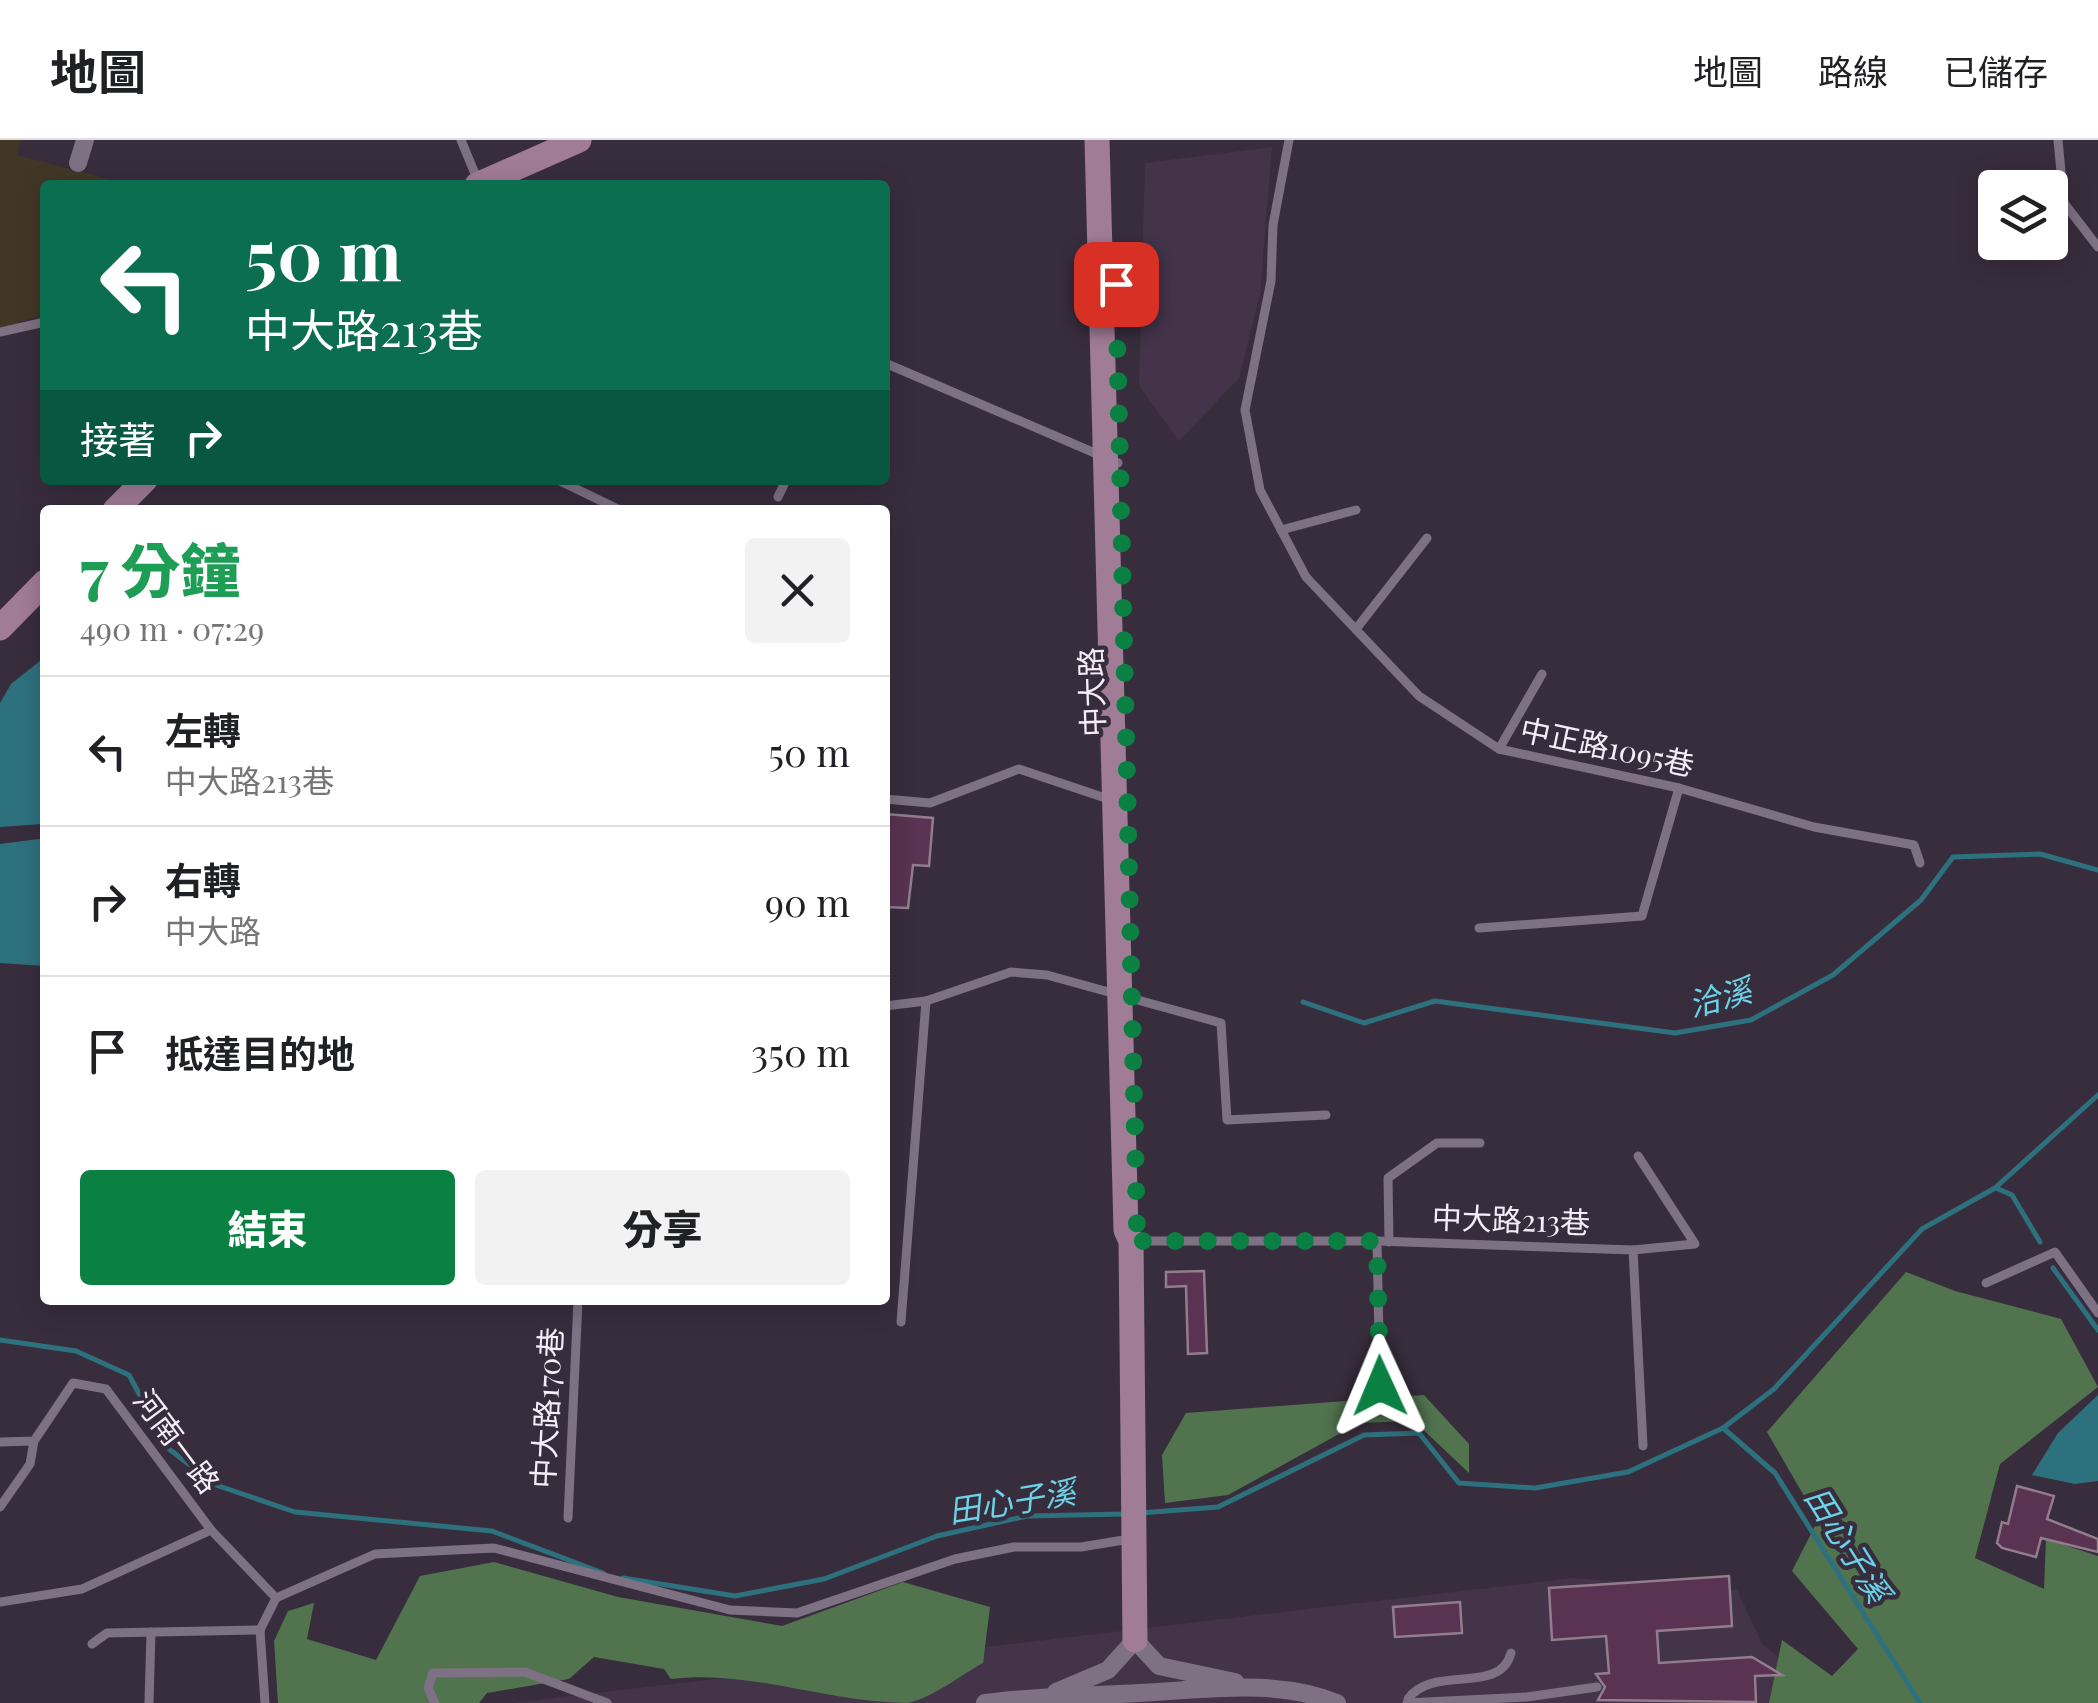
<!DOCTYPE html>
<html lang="zh-TW">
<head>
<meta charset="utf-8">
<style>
	body { margin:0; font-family:"Playfair Display","Noto Sans TC",serif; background:#f2f2f2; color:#202124; height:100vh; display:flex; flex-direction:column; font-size:38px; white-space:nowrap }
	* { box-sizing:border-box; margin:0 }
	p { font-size:32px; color:#757577 }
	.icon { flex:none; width:55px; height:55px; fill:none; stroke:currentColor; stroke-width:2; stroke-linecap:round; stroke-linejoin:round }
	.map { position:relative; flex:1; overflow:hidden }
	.sheet { position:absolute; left:40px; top:365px; width:850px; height:800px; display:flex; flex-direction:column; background:#fff; border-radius:10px; box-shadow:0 5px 25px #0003 }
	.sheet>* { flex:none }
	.guide { position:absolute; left:40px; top:40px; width:850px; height:305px; border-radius:10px; box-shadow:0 5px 25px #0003; background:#0b6e4f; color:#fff; overflow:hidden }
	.tools { position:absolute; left:1978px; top:30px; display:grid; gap:20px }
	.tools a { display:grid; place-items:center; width:90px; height:90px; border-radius:10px; background:#fff; box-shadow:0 5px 25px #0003; font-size:50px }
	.pin { position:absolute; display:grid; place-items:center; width:85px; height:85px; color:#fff; margin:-42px; border-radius:20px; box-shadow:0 5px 15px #0006 }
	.me { position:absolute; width:110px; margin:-55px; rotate:359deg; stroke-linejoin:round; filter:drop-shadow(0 0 8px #0008) }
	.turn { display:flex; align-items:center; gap:35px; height:210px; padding:0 40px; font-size:45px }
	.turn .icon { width:130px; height:130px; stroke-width:2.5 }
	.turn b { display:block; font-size:70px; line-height:85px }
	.then { display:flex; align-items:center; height:95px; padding:0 40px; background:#0003; gap:20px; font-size:38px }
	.round { display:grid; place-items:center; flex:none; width:105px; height:105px; border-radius:10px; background:#f2f2f2 }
	.summary { display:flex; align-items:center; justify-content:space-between; height:170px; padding:0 40px }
	h1 { font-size:60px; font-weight:800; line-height:75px; color:#1e9e55 }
	.primary-button { display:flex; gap:20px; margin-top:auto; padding:20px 40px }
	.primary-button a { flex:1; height:115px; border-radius:10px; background:#0b8043; color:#fff; font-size:40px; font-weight:800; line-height:115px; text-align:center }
	.primary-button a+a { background:#f2f2f2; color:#202124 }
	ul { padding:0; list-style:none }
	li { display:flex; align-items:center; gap:30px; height:150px; padding:0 40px; border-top:2px solid #e0e0e0 }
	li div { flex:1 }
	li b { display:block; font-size:38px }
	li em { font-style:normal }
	header { display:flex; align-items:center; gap:60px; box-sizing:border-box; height:140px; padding:0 50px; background:#fff; border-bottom:2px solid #e0e0e0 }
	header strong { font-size:48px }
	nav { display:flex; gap:55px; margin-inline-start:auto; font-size:35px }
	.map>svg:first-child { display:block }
	.industrial { fill:#423727 }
	.built { fill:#43344a }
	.forest { fill:#51744f }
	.water { fill:#2e717e }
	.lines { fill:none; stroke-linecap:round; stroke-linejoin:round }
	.stream { stroke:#2e717e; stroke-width:5 }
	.building { fill:#593351; stroke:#917d8c; stroke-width:2.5 }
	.lane { stroke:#7d7183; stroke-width:9 }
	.street { stroke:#7d7183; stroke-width:18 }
	.secondary { stroke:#a17c96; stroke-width:25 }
	.route { stroke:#0b8043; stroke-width:18; stroke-dasharray:0 32.4 }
	.labels { text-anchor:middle; stroke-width:9; stroke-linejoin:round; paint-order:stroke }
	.street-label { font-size:30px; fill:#f5eef8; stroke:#382d3d }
	.water-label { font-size:32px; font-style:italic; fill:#6bd2e7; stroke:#382d3d }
</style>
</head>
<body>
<header>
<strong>地圖</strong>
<nav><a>地圖</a><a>路線</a><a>已儲存</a></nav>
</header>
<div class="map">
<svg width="2098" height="1563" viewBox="0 0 2098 1563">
	<rect width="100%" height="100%" fill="#382d3d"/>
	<!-- industrial -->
	<polygon class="industrial" points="0,0 21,0 17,15 108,39 110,45 45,45 45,174 0,189"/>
	<!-- built -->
	<g class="built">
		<polygon points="1272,7 1260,154 1239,238 1179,301 1139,246 1145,23"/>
		<polygon points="1572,1438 1737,1450 1762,1504 1834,1563 511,1563"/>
	</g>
	<!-- forest -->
	<g class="forest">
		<polygon points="1906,1132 1955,1151 2061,1179 2098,1247 2000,1324 1975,1418 2044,1449 2046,1399 2098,1416 2098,1563 1769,1563 1782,1500 1832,1536 1858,1509 1792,1431 1818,1380 1767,1292"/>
		<polygon points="1424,1255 1469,1304 1469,1333 1414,1281 1359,1283 1228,1355 1165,1363 1162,1315 1186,1273"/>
		<path d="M494,1422L618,1457L782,1486L903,1442L990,1467L983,1523C961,1535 932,1558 908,1563C827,1563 750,1529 671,1539L664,1529L594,1517L569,1539L487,1553L479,1563H278L274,1501L288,1471L314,1463L307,1499L376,1520L420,1436Z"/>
	</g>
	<!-- water -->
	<g class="water">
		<polygon points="45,517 45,643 40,649 45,661 43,684 0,687 0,563 11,544"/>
		<polygon points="39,699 45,701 45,826 0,823 0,704"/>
		<polygon points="2098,1255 2098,1341 2075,1344 2032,1335 2058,1293"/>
	</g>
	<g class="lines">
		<!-- stream -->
		<g class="stream">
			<polyline points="1303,862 1364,883 1435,861 1675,893 1751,880 1833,835 1921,760 1953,717 2040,714 2098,730"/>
			<polyline points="1996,1048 2012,1055 2040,1102"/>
			<polyline points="2053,1128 2098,1190"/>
			<polyline points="0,1200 76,1211 129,1235 169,1309 216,1345 295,1372 492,1391 603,1433"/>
			<polyline points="1723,1288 1774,1249 1922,1089 1995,1048 2098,955"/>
			<polyline points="1140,1373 1218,1367 1364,1295 1419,1293 1459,1343 1535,1348 1628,1332 1723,1288 1775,1333 1920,1563"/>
			<polyline points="623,1438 735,1456 824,1439 937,1396 1027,1376 1124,1374"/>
		</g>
	</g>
	<!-- building -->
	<g class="building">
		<polygon points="885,674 933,678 929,726 913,725 908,768 885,767"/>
		<polygon points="1204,1131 1207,1213 1188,1214 1186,1146 1166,1147 1166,1132"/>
		<polygon points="2017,1346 2054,1356 2047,1379 2098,1399 2098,1412 2041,1398 2036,1417 2002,1408 1997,1403 2002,1382 2008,1384"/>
		<polygon points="1729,1436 1732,1486 1657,1491 1659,1523 1752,1517 1782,1535 1755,1536 1756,1562 1598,1560 1605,1547 1596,1534 1609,1533 1606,1496 1552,1500 1549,1448"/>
		<polygon points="1460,1462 1462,1493 1395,1497 1393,1467"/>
	</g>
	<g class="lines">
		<!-- lane -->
		<g class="lane">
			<polyline points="461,0 478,41"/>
			<polyline points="1289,0 1273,85 1271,141 1245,270 1260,350 1306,437 1419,556 1499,609 1679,648 1814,687 1914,705 1920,723"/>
			<polyline points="2058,0 2064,63 2098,107"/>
			<polyline points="0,192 45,182"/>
			<polyline points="885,223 1118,323"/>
			<polyline points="558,340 620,370"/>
			<polyline points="778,357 786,340"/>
			<polyline points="1281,390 1356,370"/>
			<polyline points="1356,489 1427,398"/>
			<polyline points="1499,609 1542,534"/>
			<polyline points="885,659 930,663 1019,629 1129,666"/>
			<polyline points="1479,788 1642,776 1679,648"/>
			<polyline points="885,866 926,861 1011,832 1047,835 1221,883 1227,980 1326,975"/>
			<polyline points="1133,1101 1377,1101 1633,1110 1643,1306"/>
			<polyline points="1377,1101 1380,1246"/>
			<polyline points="1389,1102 1388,1038 1437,1003 1480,1003"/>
			<polyline points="1633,1110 1695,1104 1638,1016"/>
			<polyline points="1986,1143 2055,1112 2098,1173"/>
			<polyline points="901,1182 926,861"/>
			<polyline points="0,1302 34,1301 73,1243 106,1249 211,1390 276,1458 260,1490"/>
			<polyline points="0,1367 30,1324 34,1301"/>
			<polyline points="568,1378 578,1160"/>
			<polyline points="276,1458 375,1414 494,1408 730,1470 797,1473 955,1419 1014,1407 1081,1407 1130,1399"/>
			<polyline points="0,1462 82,1449 211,1390"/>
			<polyline points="260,1490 265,1563"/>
			<polyline points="92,1504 107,1493 260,1490"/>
			<path d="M1408,1559C1432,1524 1500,1556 1511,1513"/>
			<polyline points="149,1563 151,1492"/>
			<polyline points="435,1563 428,1548 433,1533 525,1532 607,1563"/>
			<polyline points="1407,1563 1527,1557 1597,1547"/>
		</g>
		<!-- street -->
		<g class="street">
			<polyline points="78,23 85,0"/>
			<polyline points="1056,1552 1108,1530 1135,1500 1159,1526 1235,1542"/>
			<path d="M985,1563C1037,1556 1087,1556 1139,1553C1204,1550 1276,1538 1337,1563"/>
		</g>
		<!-- secondary -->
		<g class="secondary">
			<polyline points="1097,0 1126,1090 1131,1101 1135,1500"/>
			<polyline points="477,45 579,0"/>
			<polyline points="115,370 145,340"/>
			<polyline points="0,488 45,442"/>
		</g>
	</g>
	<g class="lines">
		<!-- route -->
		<polyline class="route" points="1116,144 1137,1089 1130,1101 1377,1101 1380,1246"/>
	</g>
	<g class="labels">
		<!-- street labels -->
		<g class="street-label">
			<text transform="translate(1093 552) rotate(-92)" y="10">中大路</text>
			<text transform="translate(1607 608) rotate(12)" y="10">中正路1095巷</text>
			<text transform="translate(1511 1081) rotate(2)" y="10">中大路213巷</text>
			<text transform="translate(548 1268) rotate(-87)" y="10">中大路170巷</text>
			<text transform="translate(176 1302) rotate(53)" y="10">河南一路</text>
		</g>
		<!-- water labels -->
		<g class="water-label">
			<text transform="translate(1720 858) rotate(-15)" y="11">洽溪</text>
			<text transform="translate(1012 1362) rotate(-9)" y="11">田心子溪</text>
			<text transform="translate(1847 1405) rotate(58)" y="11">田心子溪</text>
		</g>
	</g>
</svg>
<div class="tools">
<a><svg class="icon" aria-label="layers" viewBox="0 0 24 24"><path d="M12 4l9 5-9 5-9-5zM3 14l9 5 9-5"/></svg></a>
</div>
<div class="pin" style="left:1116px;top:144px;background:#d93025"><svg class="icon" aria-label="arrive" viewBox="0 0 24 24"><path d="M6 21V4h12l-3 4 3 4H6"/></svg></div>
<svg class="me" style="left:1380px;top:1246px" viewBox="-20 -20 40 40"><path d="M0-17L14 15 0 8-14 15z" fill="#0b8043" stroke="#fff" stroke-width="4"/></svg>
<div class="guide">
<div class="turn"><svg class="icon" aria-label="left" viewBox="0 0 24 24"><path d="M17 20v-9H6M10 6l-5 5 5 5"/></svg><div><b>50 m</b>中大路213巷</div></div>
<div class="then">接著<svg class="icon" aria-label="right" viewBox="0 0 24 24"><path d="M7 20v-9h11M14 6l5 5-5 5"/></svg></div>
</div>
<section class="sheet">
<div class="summary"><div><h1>7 分鐘</h1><p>490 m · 07:29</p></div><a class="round"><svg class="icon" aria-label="close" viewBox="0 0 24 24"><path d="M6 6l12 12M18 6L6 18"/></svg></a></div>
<ul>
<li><svg class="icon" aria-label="left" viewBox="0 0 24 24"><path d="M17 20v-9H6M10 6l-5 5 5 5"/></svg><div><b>左轉</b><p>中大路213巷</p></div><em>50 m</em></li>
<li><svg class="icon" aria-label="right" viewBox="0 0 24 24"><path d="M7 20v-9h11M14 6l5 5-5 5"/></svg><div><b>右轉</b><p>中大路</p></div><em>90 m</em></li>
<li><svg class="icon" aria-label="arrive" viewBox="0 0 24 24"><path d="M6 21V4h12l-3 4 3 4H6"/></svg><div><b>抵達目的地</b></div><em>350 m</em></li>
</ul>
<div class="primary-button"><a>結束</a><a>分享</a></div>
</section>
</div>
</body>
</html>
